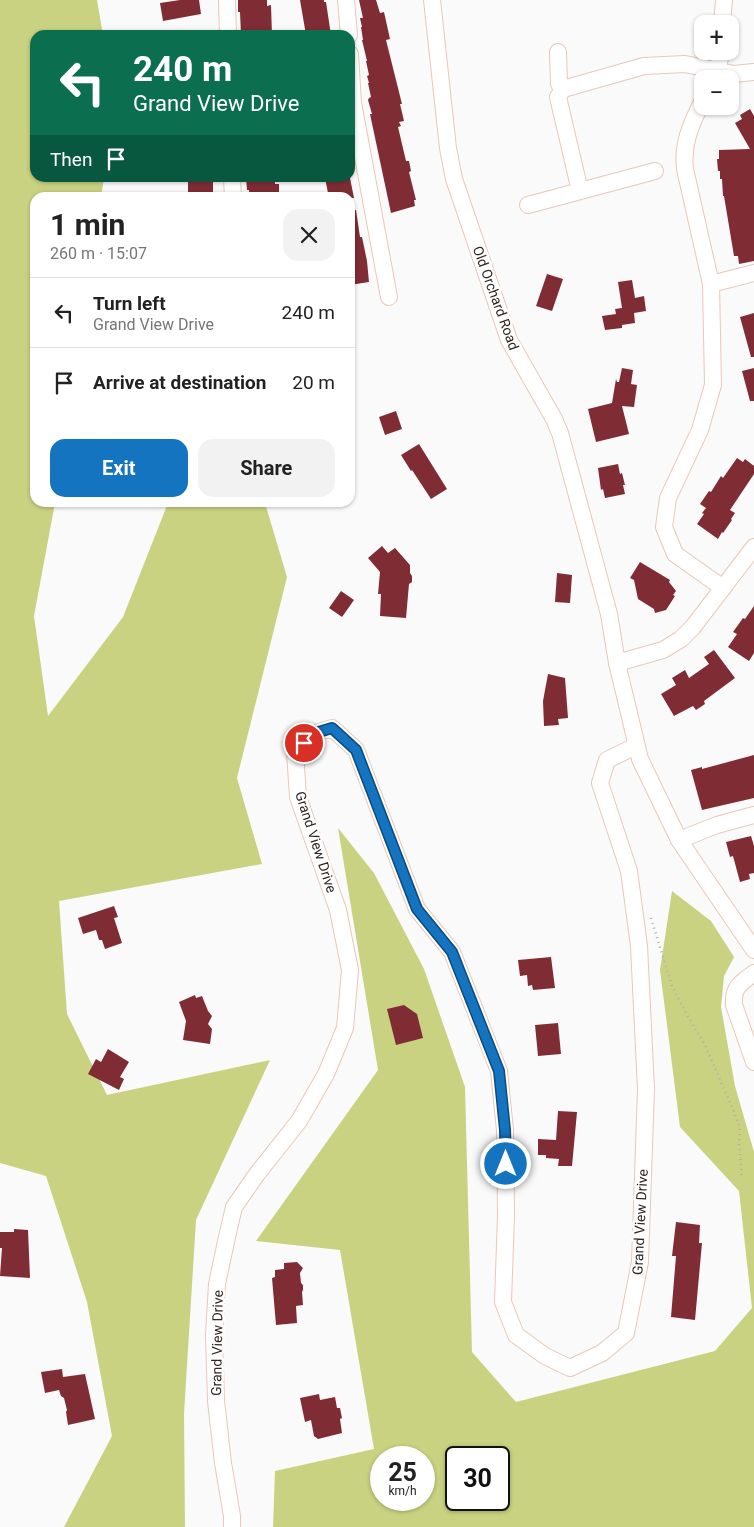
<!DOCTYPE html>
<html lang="en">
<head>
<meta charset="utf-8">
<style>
	body { margin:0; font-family:Roboto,sans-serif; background:#f2f2f2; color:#222; height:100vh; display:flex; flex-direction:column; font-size:19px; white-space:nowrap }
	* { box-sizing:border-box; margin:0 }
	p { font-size:16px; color:#767676 }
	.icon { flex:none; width:28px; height:28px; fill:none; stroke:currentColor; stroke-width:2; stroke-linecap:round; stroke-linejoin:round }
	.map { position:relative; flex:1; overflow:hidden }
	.drawer { position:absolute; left:30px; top:192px; width:325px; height:315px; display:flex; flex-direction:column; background:#fff; border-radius:15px; box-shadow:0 1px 4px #0004 }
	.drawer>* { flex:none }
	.guide { position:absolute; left:30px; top:30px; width:325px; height:152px; border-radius:15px; box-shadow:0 1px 4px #0004; background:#0b6e4f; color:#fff; overflow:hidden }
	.controls { position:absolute; left:694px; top:15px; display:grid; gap:10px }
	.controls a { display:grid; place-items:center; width:45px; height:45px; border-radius:10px; background:#fff; box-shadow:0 1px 4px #0004; font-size:25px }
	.speed { position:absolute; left:370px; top:1446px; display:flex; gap:10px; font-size:25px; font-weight:700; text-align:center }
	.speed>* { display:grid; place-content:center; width:65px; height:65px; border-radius:50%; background:#fff; box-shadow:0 1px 4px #0004; line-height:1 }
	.speed small { font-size:12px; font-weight:400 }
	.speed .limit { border:2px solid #111; border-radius:8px; background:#fff; color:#111 }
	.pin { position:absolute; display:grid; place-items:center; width:42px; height:42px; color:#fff; margin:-21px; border:2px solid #fff; border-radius:50%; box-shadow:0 1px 5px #0007 }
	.me { position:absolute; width:55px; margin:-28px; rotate:0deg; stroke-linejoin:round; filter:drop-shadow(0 0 4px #0008) }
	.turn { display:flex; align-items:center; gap:18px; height:105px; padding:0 20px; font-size:22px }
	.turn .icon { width:65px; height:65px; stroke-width:2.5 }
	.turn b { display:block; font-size:35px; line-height:42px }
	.then { display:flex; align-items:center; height:48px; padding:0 20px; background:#0003; gap:10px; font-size:19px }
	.round { display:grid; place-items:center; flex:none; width:52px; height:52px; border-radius:15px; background:#f2f2f2 }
	.overview { display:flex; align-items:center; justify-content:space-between; height:85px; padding:0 20px }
	h1 { font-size:30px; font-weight:700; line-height:38px }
	.action { display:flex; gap:10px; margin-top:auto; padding:10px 20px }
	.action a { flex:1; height:58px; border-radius:15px; background:#1474c0; color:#fff; font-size:20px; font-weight:700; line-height:58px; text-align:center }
	.action a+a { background:#f2f2f2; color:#222 }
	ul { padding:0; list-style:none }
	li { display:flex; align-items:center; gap:15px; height:70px; padding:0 20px; border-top:1px solid #e0e0e0 }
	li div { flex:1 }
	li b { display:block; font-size:19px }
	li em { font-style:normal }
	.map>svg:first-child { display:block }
	.green { fill:#c9d281; fill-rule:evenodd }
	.building { fill:#7f2c34 }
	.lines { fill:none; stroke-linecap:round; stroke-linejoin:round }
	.minor-casing { stroke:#e6c8b9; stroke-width:18 }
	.path { stroke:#b1adab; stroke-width:2.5; stroke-dasharray:1 4; stroke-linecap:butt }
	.minor { stroke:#fff; stroke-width:16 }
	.route-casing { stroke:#0d4b7d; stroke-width:12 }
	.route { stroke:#1474c0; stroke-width:9 }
	.labels { text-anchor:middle; stroke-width:5; stroke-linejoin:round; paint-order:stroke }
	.street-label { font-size:14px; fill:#312621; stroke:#fff }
</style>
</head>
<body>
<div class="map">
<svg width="754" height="1527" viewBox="0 0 754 1527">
	<rect width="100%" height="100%" fill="#fafafa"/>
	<!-- green -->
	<g class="green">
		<polygon points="0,0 97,0 103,35 35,35 35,178 104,178 101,197 35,198 35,502 55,503 34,616 48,716 123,617 168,503 265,503 287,577 237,778 262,864 59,901 67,1014 107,1095 270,1060 196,1220 184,1414 185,1527 64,1527 112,1436 87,1302 46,1176 0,1163"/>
		<path d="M338,828L374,873L424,969L465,1087L472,1352L516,1402L715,1351L752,1308L739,1191L680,1127L660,970L672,891L711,921L734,957L724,976L721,1007L735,1086L754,1152V1527H273L275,1471L374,1449L340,1250L256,1241L378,1070ZM381,1458H424V1500H381ZM456,1458H499V1500H456Z"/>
	</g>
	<!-- building -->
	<g class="building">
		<polygon points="180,0 199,0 201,14 163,21 160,3"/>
		<polygon points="238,0 267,0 267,6 271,5 272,35 241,35 240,12 238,12"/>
		<polygon points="300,0 324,0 324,2 326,2 331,35 306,35"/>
		<polygon points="359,0 376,0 380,13 384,12 390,39 386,40 402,104 400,104 404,121 399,122 401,126 398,127 406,161 409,161 411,171 409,172 416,200 414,200 415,206 391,213 370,114 372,114 368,100 369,98 371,97 368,83 369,83 367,76 369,75 366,61 367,61 362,40 363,40 361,27 362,27 360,18 363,18"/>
		<polygon points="750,109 754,116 754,261 739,264 738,256 734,256 724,196 723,196 722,179 720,179 720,171 718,171 717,159 719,159 719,150 750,149 735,123 742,119 740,115"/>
		<polygon points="188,178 211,178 211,180 213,180 213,192 211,192 211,198 188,198"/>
		<polygon points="246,178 275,178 275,184 279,184 279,195 277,195 277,198 249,198 249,190 247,190"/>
		<polygon points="325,178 350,178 354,198 329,198"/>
		<polygon points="356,210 360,237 362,237 367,261 369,282 350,285 350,211"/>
		<polygon points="547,274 563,279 552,311 536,306"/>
		<polygon points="632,280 635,298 644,296 646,311 634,313 635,323 622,325 622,328 605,330 602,316 616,314 615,309 622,308 618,282"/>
		<polygon points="754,313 754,357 751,357 740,317"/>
		<polygon points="622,368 633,370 631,384 637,385 634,407 622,406 629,434 596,442 588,409 612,403 616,379 617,382 619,382"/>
		<polygon points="754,368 754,401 750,401 742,371"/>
		<polygon points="396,411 402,429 385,435 379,417"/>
		<polygon points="419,444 447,489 431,499 412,470 411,471 401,455"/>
		<polygon points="737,458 743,462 745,459 754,466 754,474 730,510 735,513 731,519 732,520 723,533 722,532 718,539 697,524 704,514 702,513 706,508 700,504 709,491 711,492 721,476 723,478"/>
		<polygon points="618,464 620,474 622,473 625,485 623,485 625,494 605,498 603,489 601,490 598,468"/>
		<polygon points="382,546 388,553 395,548 410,565 410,573 412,576 412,582 409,584 406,618 380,616 381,594 378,594 380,572 368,558"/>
		<polygon points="640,562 670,580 669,582 676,591 673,595 675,596 666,610 655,613 654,609 638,599 634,580 630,578"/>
		<polygon points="557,573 572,575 570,603 555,602"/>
		<polygon points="341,591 354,600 342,617 329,608"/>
		<polygon points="754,606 754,653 749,661 728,647 737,634 733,632 743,618 745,619"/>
		<polygon points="714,650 735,678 704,701 705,704 696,710 693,706 674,716 661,694 676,685 672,678 685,670 689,678 709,664 704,657"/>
		<polygon points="548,674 565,678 568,718 558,719 559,725 544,726 543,701"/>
		<polygon points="754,755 754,798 702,810 691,770 702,767 702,769"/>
		<polygon points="751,836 754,846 754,873 749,874 750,879 740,882 733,856 730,857 726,842"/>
		<polygon points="114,906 118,917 114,918 122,943 105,949 102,940 99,940 96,930 83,934 78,918"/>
		<polygon points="551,957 555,988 533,990 532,985 528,986 527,975 520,976 518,960"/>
		<polygon points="195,995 196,998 202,996 208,1011 212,1016 208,1024 212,1029 210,1044 183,1040 186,1021 179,1002"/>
		<polygon points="404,1005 417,1014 423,1038 396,1045 387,1009"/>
		<polygon points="558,1023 561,1054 538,1056 535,1025"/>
		<polygon points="108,1049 129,1062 120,1077 124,1079 119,1090 88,1074 96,1059 101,1062"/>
		<polygon points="558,1111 577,1112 572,1166 558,1166 559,1159 546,1158 546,1155 538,1155 538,1139 556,1140"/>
		<polygon points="676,1222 700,1225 699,1243 702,1243 695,1320 671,1317 676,1256 672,1256"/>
		<polygon points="14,1229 28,1230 30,1278 0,1276 2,1248 0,1248 0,1232 14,1232"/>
		<polygon points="297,1262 303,1268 300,1273 301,1283 303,1285 303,1290 302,1292 303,1305 296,1306 297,1323 276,1325 272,1278 275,1277 275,1270 284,1269 284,1263"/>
		<polygon points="62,1369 63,1377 85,1374 95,1419 68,1425 66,1412 67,1410 64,1398 61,1396 59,1390 45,1393 41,1372"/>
		<polygon points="319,1394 320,1400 335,1397 337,1408 340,1408 342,1418 340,1419 342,1433 318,1439 314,1436 311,1420 305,1422 300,1398"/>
	</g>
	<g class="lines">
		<!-- minor casing -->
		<g class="minor-casing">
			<g id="minor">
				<polyline points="227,0 228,35"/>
				<polyline points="346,0 349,35"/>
				<polyline points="432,0 448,148 454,179 509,340 554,419 560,433 609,614 617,663 640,759 679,840 754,950"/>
				<polyline points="722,24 724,0"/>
				<polyline points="558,52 559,84 563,89"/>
				<polyline points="350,54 353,103 389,297"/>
				<polyline points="714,79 718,70 721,51"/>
				<path d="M702,102C691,124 682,144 685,169L711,284L713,385L700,430L668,498L664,527L675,554L723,588"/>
				<polyline points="232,178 233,198"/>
				<polyline points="580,191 558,97 563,89 644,66 685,64 734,74 754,72"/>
				<polyline points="528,205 655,171"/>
				<polyline points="711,284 754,273"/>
				<polyline points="617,663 663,650 681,639 693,627 754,547"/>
				<polyline points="679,840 717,825 754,815"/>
				<path d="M754,973C740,984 733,986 734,1005L754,1062"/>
				<polyline points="232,1527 232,1516 223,1463 216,1401 214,1335 217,1284 227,1237 234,1207 257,1174 299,1121 326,1074 345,1028 350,970 338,910 298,797 295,752 312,734 332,728 356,750 417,909 452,952 499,1071 505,1130 506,1215 503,1302 516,1335 545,1356 570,1368 602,1353 626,1333 640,1262 646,1089 639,946 629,871 600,783 607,760 636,746"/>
			</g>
		</g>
		<!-- path -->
		<polyline class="path" points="651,918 672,986 692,1024 705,1045 734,1112 740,1128 739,1142 742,1177"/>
		<!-- minor -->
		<use href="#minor" class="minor"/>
	</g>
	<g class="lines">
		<!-- route casing -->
		<g class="route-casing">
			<polyline id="route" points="304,743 312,734 332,728 356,750 417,909 452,952 499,1071 505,1130 506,1164"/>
		</g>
		<!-- route -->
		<use href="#route" class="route"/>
	</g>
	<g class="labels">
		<!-- street labels -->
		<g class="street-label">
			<text transform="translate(496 298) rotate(70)" y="5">Old Orchard Road</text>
			<text transform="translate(316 842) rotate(72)" y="5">Grand View Drive</text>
			<text transform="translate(640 1222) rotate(-87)" y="5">Grand View Drive</text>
			<text transform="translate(217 1343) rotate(-89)" y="5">Grand View Drive</text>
		</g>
	</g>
</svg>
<div class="controls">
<a>+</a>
<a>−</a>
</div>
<div class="speed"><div>25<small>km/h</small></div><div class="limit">30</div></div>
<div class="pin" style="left:304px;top:743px;background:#d93025"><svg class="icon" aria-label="arrive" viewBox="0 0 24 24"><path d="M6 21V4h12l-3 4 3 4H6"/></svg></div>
<svg class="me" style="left:506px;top:1164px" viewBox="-20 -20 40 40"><circle r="17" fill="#1474c0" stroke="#fff" stroke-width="3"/><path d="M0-11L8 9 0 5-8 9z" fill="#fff"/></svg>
<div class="guide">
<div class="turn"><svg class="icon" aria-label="left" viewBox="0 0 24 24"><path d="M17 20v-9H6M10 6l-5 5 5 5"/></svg><div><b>240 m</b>Grand View Drive</div></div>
<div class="then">Then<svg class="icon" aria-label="arrive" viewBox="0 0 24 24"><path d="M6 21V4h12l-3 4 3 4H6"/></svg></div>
</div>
<section class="drawer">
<div class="overview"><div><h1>1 min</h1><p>260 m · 15:07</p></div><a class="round"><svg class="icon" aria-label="close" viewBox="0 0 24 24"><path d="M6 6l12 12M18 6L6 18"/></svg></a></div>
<ul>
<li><svg class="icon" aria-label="left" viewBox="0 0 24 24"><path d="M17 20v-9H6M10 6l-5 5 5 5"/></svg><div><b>Turn left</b><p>Grand View Drive</p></div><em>240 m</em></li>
<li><svg class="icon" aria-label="arrive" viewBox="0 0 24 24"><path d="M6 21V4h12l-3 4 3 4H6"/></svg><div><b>Arrive at destination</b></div><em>20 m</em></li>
</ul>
<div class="action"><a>Exit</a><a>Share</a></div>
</section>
</div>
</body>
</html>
